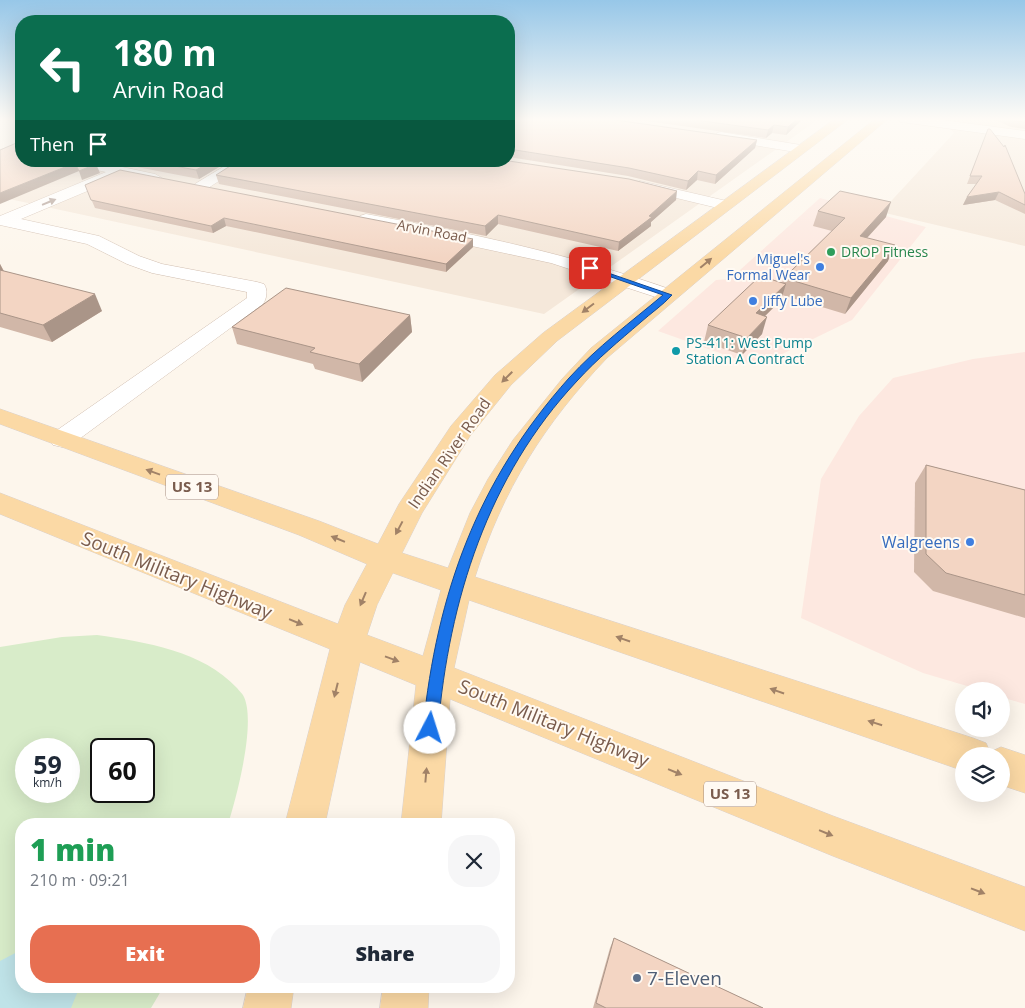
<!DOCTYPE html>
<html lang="en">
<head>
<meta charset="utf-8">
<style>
	body { margin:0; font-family:"Open Sans",sans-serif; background:#f6f6f7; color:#1f2937; height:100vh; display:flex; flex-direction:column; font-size:19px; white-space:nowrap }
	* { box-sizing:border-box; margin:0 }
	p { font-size:16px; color:#747a83 }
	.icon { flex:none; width:28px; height:28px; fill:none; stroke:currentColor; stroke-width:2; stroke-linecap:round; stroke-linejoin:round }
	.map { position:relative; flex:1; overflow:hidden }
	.sheet { position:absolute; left:15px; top:818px; width:500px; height:175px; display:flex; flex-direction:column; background:#fff; border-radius:20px; box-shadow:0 5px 20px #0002 }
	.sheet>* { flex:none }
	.guide { position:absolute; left:15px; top:15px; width:500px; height:152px; border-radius:20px; box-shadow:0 5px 20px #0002; background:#0b6e4f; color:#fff; overflow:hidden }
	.buttons { position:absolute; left:955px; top:682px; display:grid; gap:10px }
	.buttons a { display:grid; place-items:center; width:55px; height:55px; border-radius:50%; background:#fff; box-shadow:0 5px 20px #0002; font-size:25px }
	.speed { position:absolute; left:15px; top:738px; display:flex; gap:10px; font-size:25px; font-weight:700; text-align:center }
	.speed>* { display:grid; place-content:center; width:65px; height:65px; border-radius:50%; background:#fff; box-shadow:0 5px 20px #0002; line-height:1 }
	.speed small { font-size:12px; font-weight:400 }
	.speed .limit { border:2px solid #111; border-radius:8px; background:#fff; color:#111 }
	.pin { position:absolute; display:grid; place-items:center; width:42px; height:42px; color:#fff; margin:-21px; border-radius:10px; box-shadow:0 2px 8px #0006 }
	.me { position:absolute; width:55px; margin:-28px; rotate:5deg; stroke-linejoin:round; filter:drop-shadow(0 0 4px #0008) }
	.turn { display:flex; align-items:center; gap:18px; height:105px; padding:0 15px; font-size:22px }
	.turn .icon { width:65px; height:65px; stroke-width:2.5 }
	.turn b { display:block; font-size:35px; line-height:42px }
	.then { display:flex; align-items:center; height:48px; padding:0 15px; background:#0003; gap:10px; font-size:19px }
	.round { display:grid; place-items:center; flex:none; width:52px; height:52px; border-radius:20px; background:#f6f6f7 }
	.summary { display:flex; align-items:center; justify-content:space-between; height:85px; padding:0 15px }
	h1 { font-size:30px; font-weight:800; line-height:38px; color:#1e9e55 }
	.primary-button { display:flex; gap:10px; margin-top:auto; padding:10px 15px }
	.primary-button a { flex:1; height:58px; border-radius:20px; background:#e76f51; color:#fff; font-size:20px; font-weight:800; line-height:58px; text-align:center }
	.primary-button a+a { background:#f6f6f7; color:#1f2937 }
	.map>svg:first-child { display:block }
	.residential { fill:#f5e8da }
	.commercial { fill:#fde8e0 }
	.green { fill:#d8ecc9; fill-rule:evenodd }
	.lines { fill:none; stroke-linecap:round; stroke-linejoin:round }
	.river { fill:#bfe3e8; fill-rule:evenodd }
	.minor-casing { stroke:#d1beb0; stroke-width:1 }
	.major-casing { stroke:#dad1cd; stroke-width:1 }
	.minor { fill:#fff; fill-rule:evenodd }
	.major { fill:#fbd9a5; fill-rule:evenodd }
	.wall { fill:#d1b7a8 }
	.shaded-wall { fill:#aa9588 }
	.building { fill:#f3d5c3; stroke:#aa9588 }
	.oneway { fill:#af9d94 }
	.oneway2 { fill:#a18267 }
	.route { fill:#1a73e8; stroke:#114b97 }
	.leisure-dot { fill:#2e9e5b; stroke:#fffaf3; stroke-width:2 }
	.shop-dot { fill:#3f7fe0; stroke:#fffaf3; stroke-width:2 }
	.culture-dot { fill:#0f9aa8; stroke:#fffaf3; stroke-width:2 }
	.service-dot { fill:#5c6f8a; stroke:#fffaf3; stroke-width:2 }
	.labels { text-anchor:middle; stroke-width:4; stroke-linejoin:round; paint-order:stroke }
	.far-street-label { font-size:14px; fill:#7a5c4d; stroke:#fffaf3 }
	.far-leisure-label { font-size:14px; fill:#27864d; stroke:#fffaf3; text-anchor:start }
	.far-shop-label { font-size:14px; fill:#366cbe; stroke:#fffaf3; text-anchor:end }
	.far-culture-label { font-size:14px; fill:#0d838f; stroke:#fffaf3; text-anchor:start }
	.shield { fill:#fffaf3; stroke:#a28b7f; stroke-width:1 }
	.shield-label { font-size:15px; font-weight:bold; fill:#7a5c4d }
	.street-label { font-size:16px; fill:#7a5c4d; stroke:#fffaf3 }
	.shop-label { font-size:16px; fill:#366cbe; stroke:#fffaf3; text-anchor:end }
	.near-street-label { font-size:19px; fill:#7a5c4d; stroke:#fffaf3 }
	.near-service-label { font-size:19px; fill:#4e5e75; stroke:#fffaf3; text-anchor:start }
</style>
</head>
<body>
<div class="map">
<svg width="1025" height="1008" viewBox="0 0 1025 1008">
	<rect width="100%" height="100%" fill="#fdf6ec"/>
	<!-- residential -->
	<g class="residential">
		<polygon points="509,118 820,118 544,314 0,197 21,161 509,161"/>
		<polygon points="950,118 1025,118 1025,246 881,212 954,133 945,123"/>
	</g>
	<!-- commercial -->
	<g class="commercial">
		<polygon points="820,198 926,227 852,320 774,358 748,363 658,331 716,280 730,279"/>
		<polygon points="1025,352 1025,704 1001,697 1001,691 984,691 923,673 801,618 821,479 859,416 893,378 973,359"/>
	</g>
	<!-- green -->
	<path class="green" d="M97,635C145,642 203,651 237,688C239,691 243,694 244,697C256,723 237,796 228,824H21V986H164L151,1008H0V647L62,637ZM26,749H69V791H26ZM101,749H144V791H101Z"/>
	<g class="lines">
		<!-- river -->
		<polygon class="river" points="21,950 21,986 80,986 71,1008 0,1008 0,961"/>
		<!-- minor casing -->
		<g class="minor-casing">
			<g id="minor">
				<polygon points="895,118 927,118 1025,131 1025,139 901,122"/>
				<polygon points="721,132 801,145 808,149 801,153 717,139 715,136 717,133"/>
				<path d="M66,161H94L155,174L162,178L155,182L123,176L21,219L99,236L139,256L162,264L257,282L264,284C268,290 267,298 263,304L71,445L62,447L53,445L50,439L53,433L247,298V292L152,273L127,264L87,244L0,225V216L106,172L68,164Z"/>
				<polygon points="233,161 250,161 205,190 195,190 193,187 195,184"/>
				<polygon points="640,181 731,202 734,205 726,210 635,188 633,185"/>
				<path d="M366,214C471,233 574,255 675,291L678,295L675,299L668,301L551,263L360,222L358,219L360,216Z"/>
			</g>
		</g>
		<!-- major casing -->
		<g class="major-casing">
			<g id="major">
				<path d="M836,118H850L557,341L511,385L470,436L422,513L402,553L448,568L470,513L488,479L513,440L562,379L591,348L876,118H889L607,358C544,424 503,489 475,577L973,738L986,743L990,752L1001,747L1025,755V793L1001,785V756H964V771L469,600L454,668L833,816L1025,887V931L833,856L450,699L441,824H401L416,685L360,662L325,824H285L330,649L0,514V493L338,624L345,605L367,564L299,535L0,424V409L319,521L378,544L399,504L451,426L495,375L543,333ZM393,573L441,590L423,656L367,635L377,605Z"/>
				<polygon points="248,986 294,986 291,1008 243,1008"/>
				<polygon points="383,986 429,986 428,1008 380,1008"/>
			</g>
		</g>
		<!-- minor -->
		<use href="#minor" class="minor"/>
		<!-- major -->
		<use href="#major" class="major"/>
	</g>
	<!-- wall -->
	<g class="wall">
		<polygon points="509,118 757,140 755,148 715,184 697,180 686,190 628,176 509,157"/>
		<polygon points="626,118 804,118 786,135 772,133 766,138"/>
		<polygon points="991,118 1025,118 1025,129 1011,127"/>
		<polygon points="988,129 1025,194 1025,214 995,200 963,205 967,197 977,184 967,184"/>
		<polygon points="106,161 229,161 199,179"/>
		<polygon points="216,175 676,200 651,222 651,226 618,251 498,224 486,236 219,184"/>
		<polygon points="85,185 473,247 446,272 226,226 213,233 95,208"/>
		<polygon points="818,211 886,217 867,238 888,261 845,314 782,295 781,300 765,316 762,334 742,355 704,342 708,325 782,283 784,278 832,231 813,226"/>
		<polygon points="0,264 4,271 102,311 52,342 0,327"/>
		<polygon points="410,315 412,332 362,382 315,369 313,364 237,344 232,327"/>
		<polygon points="926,465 1025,490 1025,618 933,591 914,572 915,483"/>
		<polygon points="614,938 763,1008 593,1008 610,948"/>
	</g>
	<!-- shaded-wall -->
	<g class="shaded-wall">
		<polygon points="798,118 804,118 786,135 788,127"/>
		<polygon points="774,125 772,133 766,138 768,130"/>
		<polygon points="757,140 755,148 715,184 716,175"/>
		<polygon points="212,161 229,161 199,179 196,170"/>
		<polygon points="75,163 79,171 0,204 0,193"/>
		<polygon points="96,164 100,173 82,180 79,171"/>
		<polygon points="698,171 697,180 686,190 688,181"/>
		<polygon points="677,191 676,200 651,222 651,226 618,251 619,242 649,216"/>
		<polygon points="999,192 995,200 963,205 967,197"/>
		<polygon points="891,202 886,217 854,252 860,236"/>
		<polygon points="498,215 498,224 486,236 485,226"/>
		<polygon points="224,218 226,226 213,233 211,226"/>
		<polygon points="473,239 473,247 446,272 446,264"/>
		<polygon points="895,245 888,261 845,314 851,298"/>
		<polygon points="0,264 4,272 0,274"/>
		<polygon points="786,284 781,300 751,330 756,313"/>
		<polygon points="95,294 102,311 52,342 43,325"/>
		<polygon points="410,315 412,332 362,382 359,364"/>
		<polygon points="767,317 762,334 742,355 747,338"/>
	</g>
	<!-- building -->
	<g class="building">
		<polygon points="509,118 601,118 757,140 716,175 698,171 688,181 629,168 509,149"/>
		<polygon points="681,118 798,118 788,127 774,125 768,130"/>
		<polygon points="1008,118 1025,118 1025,122 1014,121"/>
		<polygon points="988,129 990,129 1004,147 1005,145 1025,194 1025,205 999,192 967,197 982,176 970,176"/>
		<polygon points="21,141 21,161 83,161 96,164 79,171 75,163 0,193 0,150"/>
		<polygon points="148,161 212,161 196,170"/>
		<polygon points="238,161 509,161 629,179 677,191 649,216 652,217 619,242 498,215 485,226 216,175"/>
		<polygon points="120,170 473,239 446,264 224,218 211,226 91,200 85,185"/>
		<polygon points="840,191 891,202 860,236 895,245 851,298 784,278 845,218 818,211"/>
		<polygon points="0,270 95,294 43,325 0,313"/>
		<polygon points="760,276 786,284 756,313 767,317 747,338 708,325"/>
		<polygon points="286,288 410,315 359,364 310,352 315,348 232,327"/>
		<polygon points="926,465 1025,490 1025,595 946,573 926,554"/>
		<polygon points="614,938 763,1008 606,1008 596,1003"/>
	</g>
	<!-- one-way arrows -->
	<defs><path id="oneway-solid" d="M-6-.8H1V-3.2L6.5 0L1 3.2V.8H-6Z" transform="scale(1.25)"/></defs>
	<use class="oneway" href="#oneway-solid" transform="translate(49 202) rotate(-22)"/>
	<g class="oneway2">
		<use href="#oneway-solid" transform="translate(706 263) rotate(-40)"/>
		<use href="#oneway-solid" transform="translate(588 308) rotate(143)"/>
		<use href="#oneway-solid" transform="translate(507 377) rotate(135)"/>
		<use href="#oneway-solid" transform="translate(153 472) rotate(-160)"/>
		<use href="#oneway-solid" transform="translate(399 528) rotate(118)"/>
		<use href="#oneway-solid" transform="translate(338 539) rotate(-158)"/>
		<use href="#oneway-solid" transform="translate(363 599) rotate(113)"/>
		<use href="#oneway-solid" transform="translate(296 622) rotate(22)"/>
		<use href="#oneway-solid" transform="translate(623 639) rotate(-161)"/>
		<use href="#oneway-solid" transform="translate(392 659) rotate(20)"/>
		<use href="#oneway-solid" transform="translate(336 690) rotate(104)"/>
		<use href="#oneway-solid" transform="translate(777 691) rotate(-161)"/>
		<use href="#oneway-solid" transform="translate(875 723) rotate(-162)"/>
		<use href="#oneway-solid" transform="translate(675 772) rotate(22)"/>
		<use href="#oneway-solid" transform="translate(426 775) rotate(-85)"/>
		<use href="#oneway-solid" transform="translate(826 833) rotate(22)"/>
		<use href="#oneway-solid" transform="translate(978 891) rotate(21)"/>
	</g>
	<!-- sky -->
	<linearGradient id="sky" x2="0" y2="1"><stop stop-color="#97c7e8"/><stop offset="0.46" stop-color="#fefbf6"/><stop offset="1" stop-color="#fefbf6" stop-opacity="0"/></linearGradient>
	<rect width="1025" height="259" fill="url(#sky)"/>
	<!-- route -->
	<path class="route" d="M588,266L672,295C663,305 651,313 641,322C619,341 597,359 577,381C488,476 449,600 438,728L436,733L430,735L425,733L423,728C437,593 477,481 569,378C597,347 631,322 663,295L588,269Z"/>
	<!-- markers -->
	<circle class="leisure-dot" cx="831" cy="252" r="5"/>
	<g class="shop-dot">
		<circle cx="820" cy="267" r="5"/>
		<circle cx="753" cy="301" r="5"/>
		<circle cx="970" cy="542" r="5"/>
	</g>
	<circle class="culture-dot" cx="676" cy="351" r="5"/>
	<circle class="service-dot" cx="637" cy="978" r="5"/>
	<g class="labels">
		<!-- far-street labels -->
		<g class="far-street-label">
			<text transform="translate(432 231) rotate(11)" y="5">Arvin Road</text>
		</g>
		<!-- far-leisure labels -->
		<g class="far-leisure-label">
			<text x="841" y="257">DROP Fitness</text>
		</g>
		<!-- far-shop labels -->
		<g class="far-shop-label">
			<text x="810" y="264">Miguel's<tspan x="810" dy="16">Formal Wear</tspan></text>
			<text x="763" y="306" text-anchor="start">Jiffy Lube</text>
		</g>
		<!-- far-culture labels -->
		<g class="far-culture-label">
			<text x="686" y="348">PS-411: West Pump<tspan x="686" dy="16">Station A Contract</tspan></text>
		</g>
		<!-- shield labels -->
		<g class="shield">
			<rect x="166" y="474.5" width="52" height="25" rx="4"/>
			<rect x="704" y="781.5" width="52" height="25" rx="4"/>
		</g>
		<g class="shield-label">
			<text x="192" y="492">US 13</text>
			<text x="730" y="799">US 13</text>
		</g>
		<!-- street labels -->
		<g class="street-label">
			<text transform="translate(449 453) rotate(-55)" y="6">Indian River Road</text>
		</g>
		<!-- shop labels -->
		<g class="shop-label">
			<text x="960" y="548">Walgreens</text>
		</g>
		<!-- near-street labels -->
		<g class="near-street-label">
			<text transform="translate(177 575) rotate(22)" y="7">South Military Highway</text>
			<text transform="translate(554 723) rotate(22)" y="7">South Military Highway</text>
		</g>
		<!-- near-service labels -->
		<g class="near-service-label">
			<text x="647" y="985">7-Eleven</text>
		</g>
	</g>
</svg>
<div class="buttons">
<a><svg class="icon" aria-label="sound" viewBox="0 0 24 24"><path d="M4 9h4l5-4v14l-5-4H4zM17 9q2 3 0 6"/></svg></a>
<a><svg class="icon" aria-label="layers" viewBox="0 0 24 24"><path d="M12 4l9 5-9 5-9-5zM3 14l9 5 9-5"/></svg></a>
</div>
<div class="speed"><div>59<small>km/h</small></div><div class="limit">60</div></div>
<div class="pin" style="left:590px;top:268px;background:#d93025"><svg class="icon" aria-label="arrive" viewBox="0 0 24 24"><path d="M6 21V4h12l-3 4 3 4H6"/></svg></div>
<svg class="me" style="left:430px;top:728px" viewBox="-20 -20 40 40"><circle r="19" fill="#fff"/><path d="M0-13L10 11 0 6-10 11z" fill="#1a73e8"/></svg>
<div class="guide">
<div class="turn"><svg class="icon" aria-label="left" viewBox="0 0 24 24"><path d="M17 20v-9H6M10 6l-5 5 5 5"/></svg><div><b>180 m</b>Arvin Road</div></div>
<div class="then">Then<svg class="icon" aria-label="arrive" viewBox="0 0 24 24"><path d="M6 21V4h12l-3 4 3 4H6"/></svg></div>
</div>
<section class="sheet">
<div class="summary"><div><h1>1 min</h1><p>210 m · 09:21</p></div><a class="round"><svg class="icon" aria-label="close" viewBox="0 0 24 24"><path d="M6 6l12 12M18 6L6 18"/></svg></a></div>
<div class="primary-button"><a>Exit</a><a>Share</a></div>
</section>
</div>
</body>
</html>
